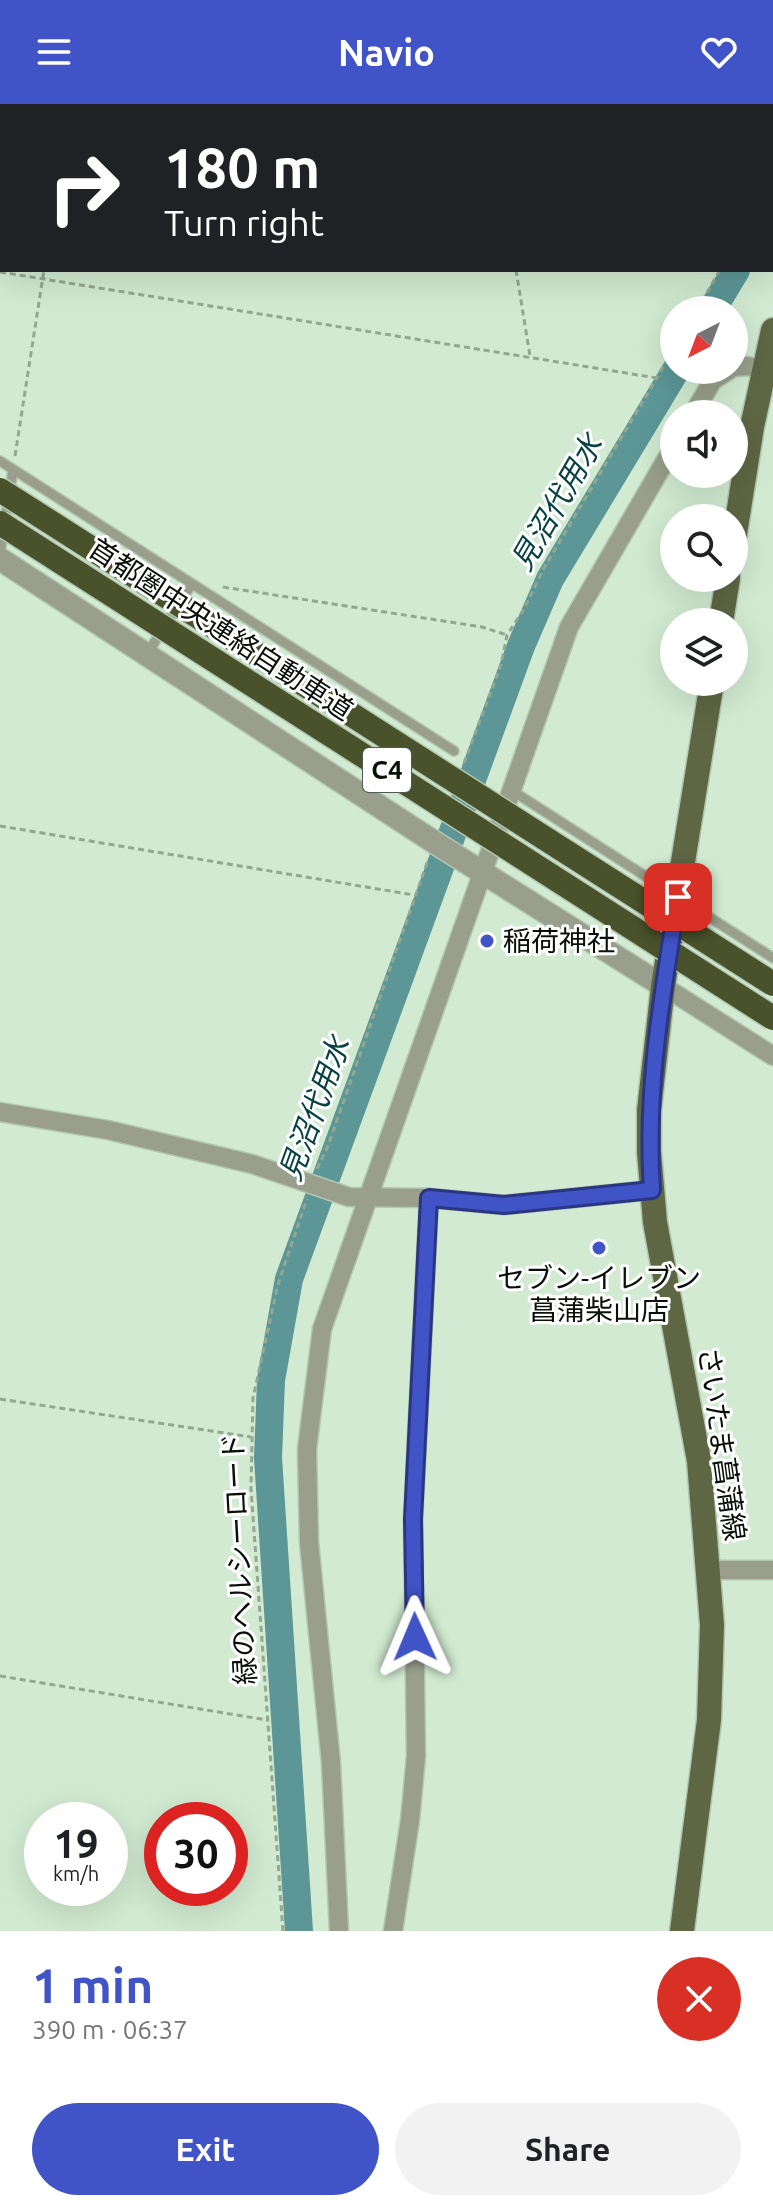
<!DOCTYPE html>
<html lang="en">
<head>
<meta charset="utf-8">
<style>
	body { margin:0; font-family:Ubuntu,"Noto Sans JP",sans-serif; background:#f2f2f2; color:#202124; height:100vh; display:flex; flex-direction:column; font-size:30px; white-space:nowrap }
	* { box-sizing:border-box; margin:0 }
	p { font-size:26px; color:#757577 }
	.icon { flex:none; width:44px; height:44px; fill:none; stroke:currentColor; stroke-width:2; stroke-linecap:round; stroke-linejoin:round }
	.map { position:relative; height:1827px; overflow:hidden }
	.sheet { display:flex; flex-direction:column; background:#fff; flex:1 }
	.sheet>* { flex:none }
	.banner { position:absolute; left:0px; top:0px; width:774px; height:168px; box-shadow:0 8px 32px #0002; background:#202124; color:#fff; overflow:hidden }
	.needle { width:52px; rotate:222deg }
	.buttons { position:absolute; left:660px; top:192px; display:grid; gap:16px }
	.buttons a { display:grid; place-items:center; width:88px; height:88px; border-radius:50%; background:#fff; box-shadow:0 8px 32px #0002; font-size:40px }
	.speed { position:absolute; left:24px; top:1698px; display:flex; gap:16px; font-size:40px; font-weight:700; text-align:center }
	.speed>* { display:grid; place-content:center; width:104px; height:104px; border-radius:50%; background:#fff; box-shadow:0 8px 32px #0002; line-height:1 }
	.speed small { font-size:20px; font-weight:400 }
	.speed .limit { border:12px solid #d22; background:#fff; color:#111 }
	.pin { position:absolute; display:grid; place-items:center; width:68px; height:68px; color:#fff; margin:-34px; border-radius:16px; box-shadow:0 4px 12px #0006 }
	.me { position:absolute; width:88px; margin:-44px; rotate:359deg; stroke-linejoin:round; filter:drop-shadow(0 0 6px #0008) }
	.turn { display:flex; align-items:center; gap:28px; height:168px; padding:0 32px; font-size:36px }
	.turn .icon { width:104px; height:104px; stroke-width:2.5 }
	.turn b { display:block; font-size:56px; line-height:68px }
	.round { display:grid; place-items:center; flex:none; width:84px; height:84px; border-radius:42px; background:#f2f2f2 }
	.headline { display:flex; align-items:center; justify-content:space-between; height:136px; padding:0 32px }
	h1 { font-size:48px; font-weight:700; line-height:60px; color:#4053c7 }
	.cta { display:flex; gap:16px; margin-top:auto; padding:16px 32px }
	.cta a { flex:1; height:92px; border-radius:48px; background:#4053c7; color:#fff; font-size:32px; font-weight:700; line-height:92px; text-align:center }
	.cta a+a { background:#f2f2f2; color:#202124 }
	header { display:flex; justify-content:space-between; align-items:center; height:104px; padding:0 32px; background:#4053c7; color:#fff; font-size:36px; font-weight:700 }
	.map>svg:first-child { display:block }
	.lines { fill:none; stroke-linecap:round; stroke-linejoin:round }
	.river { stroke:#5c9696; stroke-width:28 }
	.service-casing { stroke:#b1c7b1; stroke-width:12 }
	.minor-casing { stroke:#b1c7b1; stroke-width:21 }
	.tertiary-casing { stroke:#b1c7b1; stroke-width:25 }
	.primary-casing { stroke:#b1c7b1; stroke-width:27 }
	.path { stroke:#93a793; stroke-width:3; stroke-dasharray:6 4; stroke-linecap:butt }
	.service { stroke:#999f8c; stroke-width:9 }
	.minor { stroke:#999f8c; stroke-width:18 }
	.tertiary { stroke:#999f8c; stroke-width:22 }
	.primary { stroke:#5e6644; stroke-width:24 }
	.motorway-bridge-casing { stroke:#b1c7b1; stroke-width:27; stroke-linecap:butt }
	.motorway-bridge { stroke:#49522a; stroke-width:24 }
	.route-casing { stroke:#2a3681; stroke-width:20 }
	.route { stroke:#4053c7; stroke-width:14 }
	.poi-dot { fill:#4053c7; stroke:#fff; stroke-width:3 }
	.labels { text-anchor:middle; stroke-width:6; stroke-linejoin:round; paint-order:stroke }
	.shield { fill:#fff; stroke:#525852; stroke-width:2 }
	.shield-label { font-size:26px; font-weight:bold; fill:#081008 }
	.street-label { font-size:28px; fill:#081008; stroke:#fff }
	.poi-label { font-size:28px; fill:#081008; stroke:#fff; text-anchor:start }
	.water-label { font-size:30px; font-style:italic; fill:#094242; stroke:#fff }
</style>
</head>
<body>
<header><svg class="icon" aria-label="menu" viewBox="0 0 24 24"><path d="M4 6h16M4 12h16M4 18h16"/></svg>Navio<svg class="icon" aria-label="heart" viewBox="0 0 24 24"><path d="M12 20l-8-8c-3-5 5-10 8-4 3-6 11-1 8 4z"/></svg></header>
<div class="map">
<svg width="773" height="1827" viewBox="0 0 773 1827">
	<rect width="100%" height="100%" fill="#d1ead1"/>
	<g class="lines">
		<!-- river -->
		<g class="river">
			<polyline points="677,0 679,2"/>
			<polyline points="772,70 773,71"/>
			<polyline points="712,206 736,166"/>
			<polyline points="299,1827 268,1354 271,1276 289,1175 521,542 550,475 676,266"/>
		</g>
		<!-- service casing -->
		<g class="service-casing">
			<g id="service">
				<polyline points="0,357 454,647"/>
				<polyline points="0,449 13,366"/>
				<polyline points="147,550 191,481"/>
				<polyline points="511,686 773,854"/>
			</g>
		</g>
		<!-- minor casing -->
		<g class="minor-casing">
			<g id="minor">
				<polyline points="734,263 747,262 763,265"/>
				<polyline points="693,310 713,276 729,266"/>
				<polyline points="663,882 773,952"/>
				<polyline points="0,1008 108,1026 252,1060 349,1093 429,1094 504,1101 652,1086"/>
				<polyline points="709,1466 773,1466"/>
				<polyline points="339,1827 331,1659 309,1438 307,1345 322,1225 569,523 674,342"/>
				<polyline points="393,1827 410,1716 416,1652 413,1415 429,1094"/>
			</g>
		</g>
		<!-- tertiary casing -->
		<g class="tertiary-casing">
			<g id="tertiary">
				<polyline points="624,0 627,2"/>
				<polyline points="772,106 773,107"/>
				<polyline points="0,455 434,738 663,882"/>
			</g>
		</g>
		<!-- primary casing -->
		<g class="primary-casing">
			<g id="primary">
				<polyline points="734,436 752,323 773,226"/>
				<polyline points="721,518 728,474"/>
				<polyline points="682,1827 709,1616 712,1521 699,1357 655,1118 649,1048 649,1006 663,882 712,578"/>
			</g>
		</g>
		<!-- path -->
		<g class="path">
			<polyline points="488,0 488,2"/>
			<polyline points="701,0 703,2"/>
			<polyline points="70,2 70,0"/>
			<polyline points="772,50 773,50"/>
			<polyline points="772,76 773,75"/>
			<polyline points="516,166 530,252"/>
			<polyline points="0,168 657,274"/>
			<polyline points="697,206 720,166"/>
			<polyline points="15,352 44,166"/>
			<polyline points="223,483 482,523 507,531"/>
			<polyline points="464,659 501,561 507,531 524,505 544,464 674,245"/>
			<polyline points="0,722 414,791"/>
			<polyline points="317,1065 328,1042 428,756"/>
			<polyline points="0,1295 251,1333"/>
			<polyline points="0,1572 267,1616"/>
			<polyline points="283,1827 251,1385 253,1294 278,1180 307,1095"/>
		</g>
		<!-- service -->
		<use href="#service" class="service"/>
		<!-- minor -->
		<use href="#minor" class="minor"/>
		<!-- tertiary -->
		<use href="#tertiary" class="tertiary"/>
		<!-- primary -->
		<use href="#primary" class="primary"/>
		<!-- motorway-bridge casing -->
		<g class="motorway-bridge-casing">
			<g id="motorway-bridge">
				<polyline points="0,386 773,880"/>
				<polyline points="0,419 773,914"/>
			</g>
		</g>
		<!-- motorway-bridge -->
		<use href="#motorway-bridge" class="motorway-bridge"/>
	</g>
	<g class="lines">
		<!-- route casing -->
		<g class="route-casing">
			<path id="route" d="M415,1533L413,1415L429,1094L504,1101L652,1086C645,987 662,891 678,793"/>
		</g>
		<!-- route -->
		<use href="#route" class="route"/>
	</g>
	<!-- markers -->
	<g class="poi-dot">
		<circle cx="487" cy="837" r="8"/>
		<circle cx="599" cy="1144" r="8"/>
	</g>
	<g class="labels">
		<!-- shield labels -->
		<rect class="shield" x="363" y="644" width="48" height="44" rx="6"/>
		<g class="shield-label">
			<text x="387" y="675">C4</text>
		</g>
		<!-- street labels -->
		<g class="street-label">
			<text transform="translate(221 525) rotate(33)" y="10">首都圏中央連絡自動車道</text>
			<text transform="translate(722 1340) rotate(82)" y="10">さいたま菖蒲線</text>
			<text transform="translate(239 1455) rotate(-93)" y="10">緑のヘルシーロード</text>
		</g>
		<!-- poi labels -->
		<g class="poi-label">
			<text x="503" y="847">稲荷神社</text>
			<text x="599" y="1184" text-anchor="middle">セブン-イレブン<tspan x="599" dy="32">菖蒲柴山店</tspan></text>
		</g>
		<!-- water labels -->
		<g class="water-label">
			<text transform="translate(557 399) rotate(-60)" y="10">見沼代用水</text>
			<text transform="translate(315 1005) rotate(-70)" y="10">見沼代用水</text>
		</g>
	</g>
</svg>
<div class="buttons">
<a><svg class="needle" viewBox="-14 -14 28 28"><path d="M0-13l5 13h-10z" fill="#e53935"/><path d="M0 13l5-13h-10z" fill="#757577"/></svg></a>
<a><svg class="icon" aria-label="sound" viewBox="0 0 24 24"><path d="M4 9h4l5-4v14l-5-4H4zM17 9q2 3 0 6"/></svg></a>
<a><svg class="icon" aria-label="search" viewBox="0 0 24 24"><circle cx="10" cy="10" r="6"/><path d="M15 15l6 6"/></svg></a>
<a><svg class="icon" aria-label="layers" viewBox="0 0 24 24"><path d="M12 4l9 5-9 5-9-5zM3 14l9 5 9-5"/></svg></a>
</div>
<div class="speed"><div>19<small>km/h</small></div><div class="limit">30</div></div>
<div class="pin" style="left:678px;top:793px;background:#d93025"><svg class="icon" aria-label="arrive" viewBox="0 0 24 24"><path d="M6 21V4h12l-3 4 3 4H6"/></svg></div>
<svg class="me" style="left:415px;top:1533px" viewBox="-20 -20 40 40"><path d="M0-17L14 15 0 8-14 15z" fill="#4053c7" stroke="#fff" stroke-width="4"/></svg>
<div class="banner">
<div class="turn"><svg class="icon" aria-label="right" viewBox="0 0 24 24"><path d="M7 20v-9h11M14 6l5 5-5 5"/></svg><div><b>180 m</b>Turn right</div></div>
</div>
</div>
<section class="sheet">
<div class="headline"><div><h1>1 min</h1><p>390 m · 06:37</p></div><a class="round" style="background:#d93025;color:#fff"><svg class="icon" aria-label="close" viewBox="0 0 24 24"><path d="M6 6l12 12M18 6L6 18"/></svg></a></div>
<div class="cta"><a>Exit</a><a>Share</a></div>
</section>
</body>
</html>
